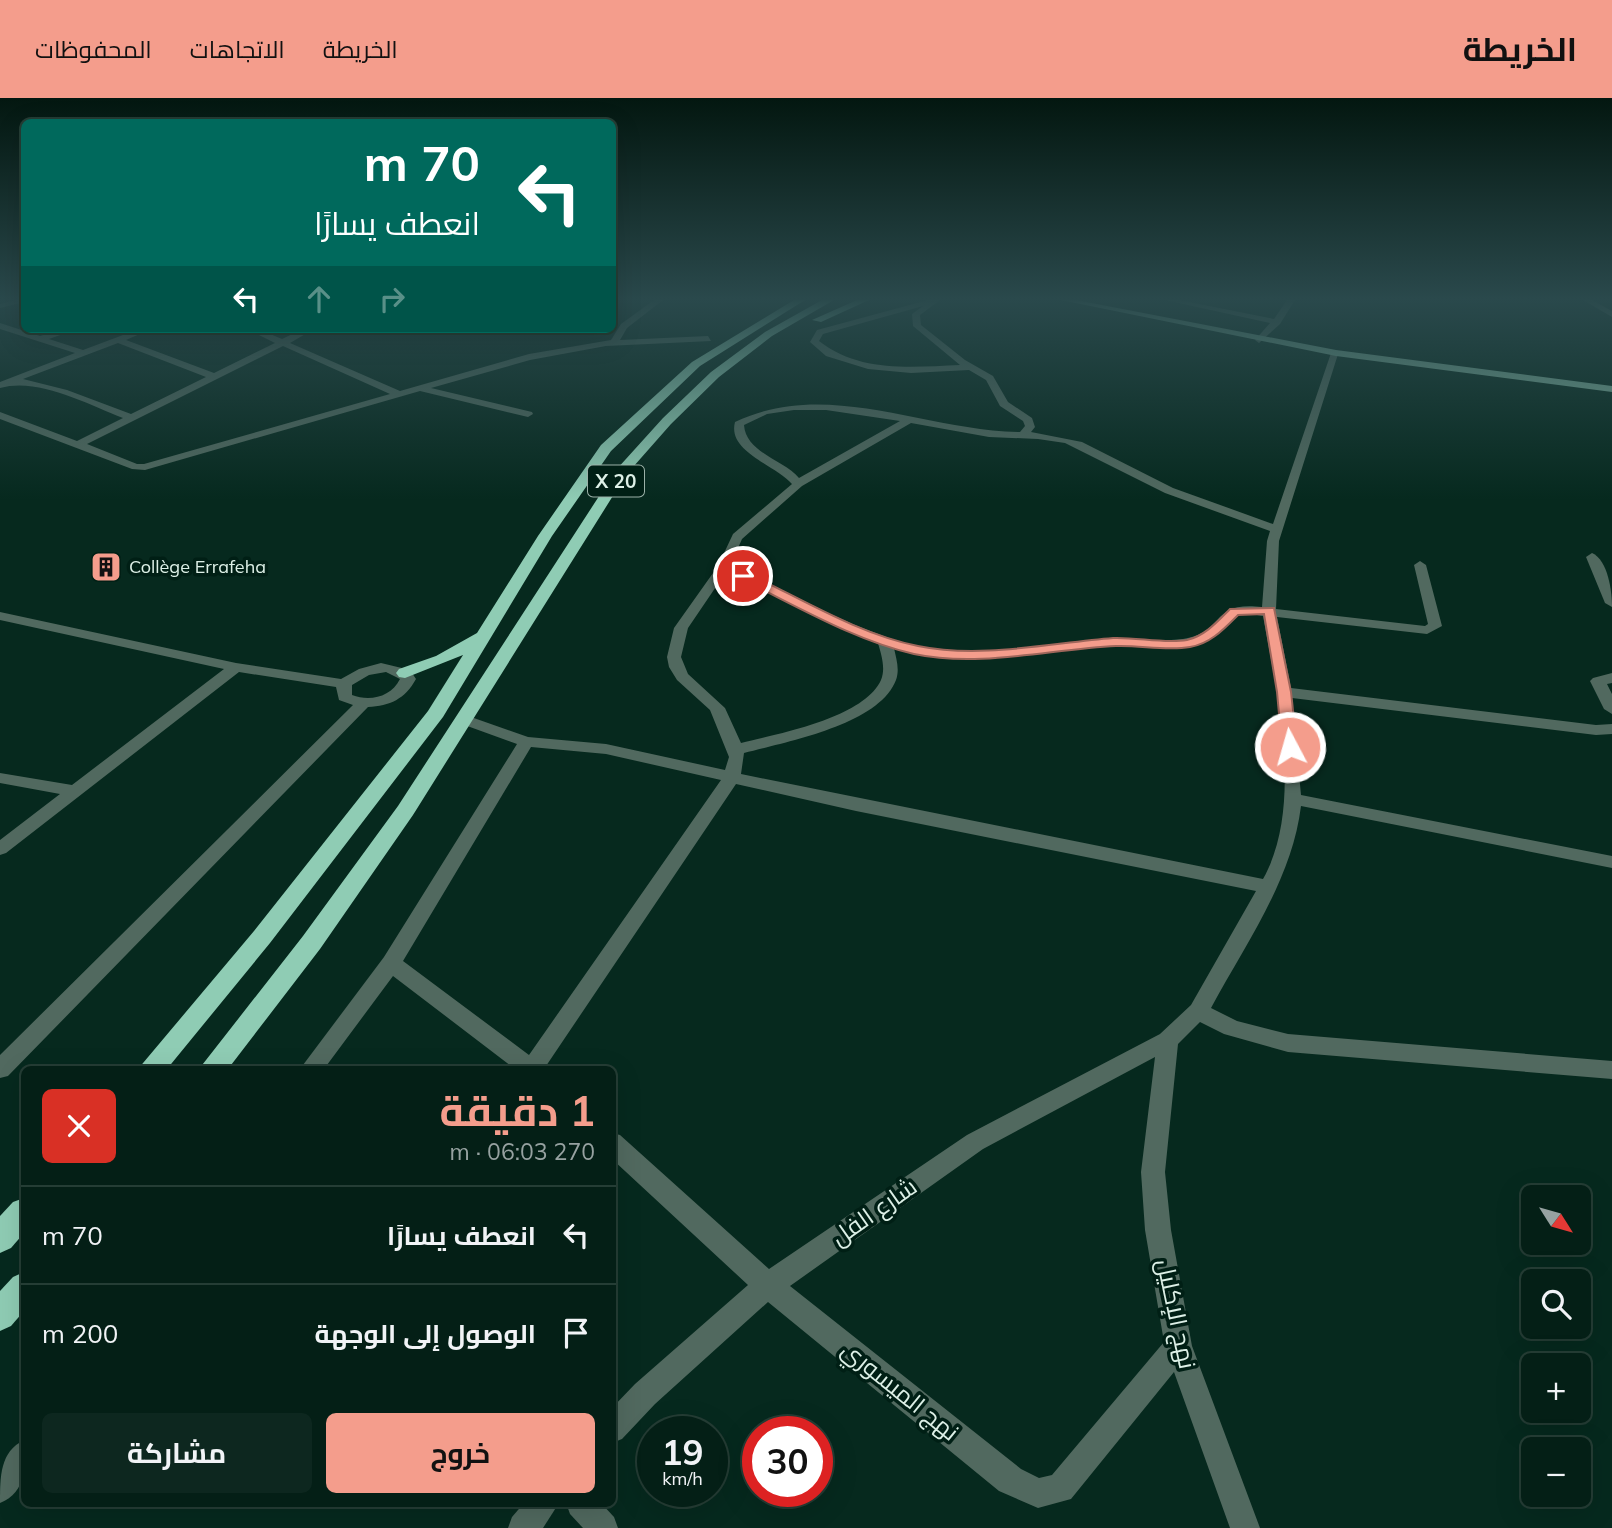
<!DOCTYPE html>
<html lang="ar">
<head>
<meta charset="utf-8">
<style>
	body { margin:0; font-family:Mulish,Cairo,sans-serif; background:#0d271f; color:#f1f3f6; direction:rtl; height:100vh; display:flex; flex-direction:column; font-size:26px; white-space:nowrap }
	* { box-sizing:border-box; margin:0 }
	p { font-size:23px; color:#97a2a1 }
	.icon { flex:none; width:38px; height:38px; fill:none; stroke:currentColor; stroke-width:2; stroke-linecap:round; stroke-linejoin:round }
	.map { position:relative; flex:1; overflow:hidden; direction:ltr }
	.panel { position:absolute; left:21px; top:968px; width:595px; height:441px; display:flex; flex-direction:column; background:#041f16; border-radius:10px; box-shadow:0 7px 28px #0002,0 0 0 2px #253d35; direction:rtl }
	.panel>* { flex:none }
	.hud { position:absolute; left:21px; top:21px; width:595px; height:214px; border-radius:10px; box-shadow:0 7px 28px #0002,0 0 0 2px #253d35; direction:rtl; background:#00695c; color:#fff; overflow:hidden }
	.needle { width:46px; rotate:127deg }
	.controls { position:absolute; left:1521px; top:1087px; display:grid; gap:14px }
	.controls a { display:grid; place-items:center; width:70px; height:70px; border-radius:10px; background:#041f16; box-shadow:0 7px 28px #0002,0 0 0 2px #253d35; font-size:35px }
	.speed { position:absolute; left:637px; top:1318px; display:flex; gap:14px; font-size:35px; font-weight:700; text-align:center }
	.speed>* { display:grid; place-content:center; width:91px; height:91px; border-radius:50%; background:#041f16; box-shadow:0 7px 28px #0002,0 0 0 2px #253d35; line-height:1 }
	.speed small { font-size:18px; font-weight:400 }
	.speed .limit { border:10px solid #d22; background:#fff; color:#111 }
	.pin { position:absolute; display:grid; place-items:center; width:60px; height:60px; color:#fff; margin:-30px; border:4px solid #fff; border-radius:50%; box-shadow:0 2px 7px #0007 }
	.me { position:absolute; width:77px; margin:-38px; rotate:354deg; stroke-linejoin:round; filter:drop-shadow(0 0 5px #0008) }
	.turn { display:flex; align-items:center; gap:24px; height:147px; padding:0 21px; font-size:32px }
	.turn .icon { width:91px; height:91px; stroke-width:2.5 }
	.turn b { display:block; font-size:49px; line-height:60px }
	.lanes { display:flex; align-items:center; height:66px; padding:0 21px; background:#0003; justify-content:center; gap:35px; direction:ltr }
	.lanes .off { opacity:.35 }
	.round { display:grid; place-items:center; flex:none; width:74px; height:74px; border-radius:10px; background:#0d271f }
	.headline { display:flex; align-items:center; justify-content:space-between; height:119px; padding:0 21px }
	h1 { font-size:42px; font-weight:700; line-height:52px; color:#f49d8c }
	.cta { display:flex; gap:14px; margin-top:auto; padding:14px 21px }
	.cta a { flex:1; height:80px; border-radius:10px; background:#f49d8c; color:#111; font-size:28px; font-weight:700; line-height:80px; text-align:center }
	.cta a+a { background:#0d271f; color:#f1f3f6 }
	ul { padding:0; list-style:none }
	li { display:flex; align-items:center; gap:21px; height:98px; padding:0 21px; border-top:2px solid #253d35 }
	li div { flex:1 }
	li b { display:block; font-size:26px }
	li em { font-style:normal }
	header { display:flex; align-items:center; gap:42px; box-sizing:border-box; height:98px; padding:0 35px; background:#f49d8c; color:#111 }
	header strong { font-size:33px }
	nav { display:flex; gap:38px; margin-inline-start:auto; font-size:24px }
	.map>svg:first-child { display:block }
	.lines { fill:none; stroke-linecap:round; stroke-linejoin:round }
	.minor { fill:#51695f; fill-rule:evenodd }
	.major { fill:#7eb09c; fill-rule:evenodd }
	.highway { fill:#8fccb4; fill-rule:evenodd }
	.route { fill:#f49d8c; stroke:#9f665b; stroke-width:2 }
	.labels { text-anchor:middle; stroke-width:7; stroke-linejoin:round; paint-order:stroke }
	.far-poi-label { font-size:18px; fill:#ddf0e7; stroke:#001f15; text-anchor:start }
	.shield { fill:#001f15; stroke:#9bb1a8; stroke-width:2 }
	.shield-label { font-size:19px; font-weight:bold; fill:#ddf0e7 }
	.near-street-label { font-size:24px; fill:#ddf0e7; stroke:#001f15 }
</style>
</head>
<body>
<header>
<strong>الخريطة</strong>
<nav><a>الخريطة</a><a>الاتجاهات</a><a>المحفوظات</a></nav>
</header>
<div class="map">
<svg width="1612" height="1430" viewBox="0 0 1612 1430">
	<rect width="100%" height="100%" fill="#06291e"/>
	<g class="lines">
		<!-- minor -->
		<g class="minor">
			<polygon points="16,202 24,202 24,204 0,210 0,206"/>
			<path d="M654,202H663L627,230L620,242L708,238L711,243L606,248L530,262L431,290L532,314L533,316L528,319L420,293L145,372L132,371L0,321V314L77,343L123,320C87,306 38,279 0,290V284L75,255L0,231V225L40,238L64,231H77L49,241L83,252L139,231H151L126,242L214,275L275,245L247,231H258L282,241L303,231H314L290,245L400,293L529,256L611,242L621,226ZM118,245L206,279L131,316L67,292L23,281ZM283,248L390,296L144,366H137L87,346Z"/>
			<path d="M928,202H940L920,217L921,227L965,262L993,278L1008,304L1032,320L1035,329L1031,334L1082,344L1173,390L1273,426L1331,255L1339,253L1279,443L1276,511L1425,528L1428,526L1414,467L1420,463L1426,467L1442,528L1427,536L1277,519L1291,590L1596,627L1612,626V636L1596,637L1292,600L1301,697L1612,758V770L1301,708C1292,782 1246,845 1211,910L1237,923L1288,936L1612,963V981L1288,954L1224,936L1200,924L1178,946L1165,1074L1171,1132L1192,1248L1260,1430H1230L1174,1274L1071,1401L1038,1410L999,1393L768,1204L655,1306L622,1341L612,1345V1310L635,1286L748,1187L612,1061V1035L620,1037L769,1171L967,1037L1160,936L1191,907L1256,793L856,713L736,686L544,971H515L393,878L324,971H300L384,859L517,646L459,625L457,622L459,619H471L528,639L606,646L725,672L729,659L710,612L677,582L669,569L667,559L674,530L718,468L733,436L792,386C776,367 727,354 735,324C827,280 924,333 1020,334L1025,328L1023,323L1000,308L986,282L969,272L911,275L868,271L826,258L810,244L817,232ZM923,208L912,216L913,228L960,267C911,269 860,275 819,243L823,236ZM794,312H826L900,323L799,380C784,362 746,355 744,327L767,316ZM911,325L989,339L1038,341L1065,345L1165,395L1270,433L1267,443L1262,509C1211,503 1225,532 1188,540C1168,545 1127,539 1103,541C1046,546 973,561 917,548C852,532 791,495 731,466L742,441L802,388ZM726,474L861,539L878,545C881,556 886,570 881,582C864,620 777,636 741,645L725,610L688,576L681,559L688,530ZM1244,515L1263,518C1277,596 1304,708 1263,781L741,676L744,655C785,644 879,627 896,582C900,571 896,560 894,550C966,573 1043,552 1116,548C1141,547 1167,553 1191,549C1214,545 1224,524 1244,515ZM531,649L606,656L721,682L529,957L403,863ZM1155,959L1141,1074L1145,1132L1164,1244L1052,1377L1039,1380L1021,1371L790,1188L983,1051Z"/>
			<polygon points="1165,202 1179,202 1274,221 1287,202 1295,202 1280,226 1259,245 1255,242 1270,225"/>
			<polygon points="1583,202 1592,202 1612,213 1612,219"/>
			<path d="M1592,455C1608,462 1612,493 1612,509L1605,505L1586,459Z"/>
			<path d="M0,514L236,565L341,581L359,571L381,565L410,572L416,581C405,601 390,608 368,609L8,978L0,980V957L353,607L339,602L336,589L239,574L6,755L0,757V742L60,696L0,685V675L72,687L224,571L0,522ZM386,574L400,581C391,599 370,604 352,597V587L369,577Z"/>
			<polygon points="1612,575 1612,585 1607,586 1612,596 1612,616 1604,611 1590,583 1593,580"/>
			<path d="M24,1342C26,1367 27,1394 0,1405C0,1378 0,1354 24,1342Z"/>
			<polygon points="524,1405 559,1405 543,1430 508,1430 512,1419"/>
			<polygon points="566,1405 601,1405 614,1419 618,1430 583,1430 570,1416"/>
		</g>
		<!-- major -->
		<polygon class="major" points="1061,202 1076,202 1336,252 1612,288 1612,294 1336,258"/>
		<!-- highway -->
		<g class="highway">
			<polygon points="794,202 805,202 700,268 611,353 552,438 443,619 270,845 167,971 138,971 254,833 428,613 463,557 405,580 399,579 396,575 399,571 436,558 477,535 538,438 601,347 692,264"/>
			<polygon points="822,202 834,202 772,238 719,279 671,326 626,377 413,717 320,851 228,971 199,971 303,838 398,708 616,372 663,320 711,274 765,234"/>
			<polygon points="857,202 869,202 821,224 812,222"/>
			<polygon points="24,1100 24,1135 11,1150 0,1155 0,1118 13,1104"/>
			<polygon points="24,1174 24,1213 11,1228 0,1233 0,1193 13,1179"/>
		</g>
	</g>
	<!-- sky -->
	<linearGradient id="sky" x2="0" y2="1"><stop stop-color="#031710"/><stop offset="0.5" stop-color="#2a494c"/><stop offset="1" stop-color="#2a494c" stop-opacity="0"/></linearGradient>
	<rect width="1612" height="402" fill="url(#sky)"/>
	<!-- route -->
	<path class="route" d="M739,475H747C802,501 858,536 918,548C981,561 1050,545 1113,540C1137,539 1164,546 1187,542C1205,538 1218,523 1230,511L1274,510L1291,594L1297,649L1290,653L1282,649L1277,594L1264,516L1238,517C1224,531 1210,546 1190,549C1166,553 1140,547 1116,548C1050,551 980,570 914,556C853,542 795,507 739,480Z"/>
	<!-- icons -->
	<defs>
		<g id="building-square" transform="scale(1.575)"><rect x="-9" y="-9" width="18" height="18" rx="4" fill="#f49d8c" stroke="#001f15"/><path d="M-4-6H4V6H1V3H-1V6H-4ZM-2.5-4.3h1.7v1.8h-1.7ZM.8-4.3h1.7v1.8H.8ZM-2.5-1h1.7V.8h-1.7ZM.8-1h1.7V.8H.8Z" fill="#111"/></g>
	</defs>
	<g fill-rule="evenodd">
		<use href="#building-square" x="106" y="469"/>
	</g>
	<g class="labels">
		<!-- far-poi labels -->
		<g class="far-poi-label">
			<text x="129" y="475">Collège Errafeha</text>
		</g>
		<!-- shield labels -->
		<rect class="shield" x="588" y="367.5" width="56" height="31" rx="5"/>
		<g class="shield-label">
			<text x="616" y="390">X 20</text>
		</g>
		<!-- near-street labels -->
		<g class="near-street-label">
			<text transform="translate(874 1114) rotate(-35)" y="8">شارع الفل</text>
			<text transform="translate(1176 1216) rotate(78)" y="8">نهج الإكليل</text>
			<text transform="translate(900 1293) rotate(39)" y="8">نهج الميسوري</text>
		</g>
	</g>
</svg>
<div class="controls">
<a><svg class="needle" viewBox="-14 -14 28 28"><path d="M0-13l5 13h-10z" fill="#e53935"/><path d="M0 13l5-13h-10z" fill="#97a2a1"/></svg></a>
<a><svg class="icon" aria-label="search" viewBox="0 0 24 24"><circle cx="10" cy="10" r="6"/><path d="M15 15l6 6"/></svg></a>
<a>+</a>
<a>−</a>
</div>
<div class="speed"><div>19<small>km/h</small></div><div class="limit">30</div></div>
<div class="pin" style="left:743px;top:478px;background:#d93025"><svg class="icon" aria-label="arrive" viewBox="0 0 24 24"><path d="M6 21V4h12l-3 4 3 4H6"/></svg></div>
<svg class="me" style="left:1290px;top:649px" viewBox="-20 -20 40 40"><circle r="17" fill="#f49d8c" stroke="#fff" stroke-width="3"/><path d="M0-11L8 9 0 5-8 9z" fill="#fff"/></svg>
<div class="hud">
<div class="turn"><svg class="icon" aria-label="left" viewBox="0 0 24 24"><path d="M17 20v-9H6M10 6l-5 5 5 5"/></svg><div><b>70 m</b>انعطف يسارًا</div></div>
<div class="lanes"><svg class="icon" aria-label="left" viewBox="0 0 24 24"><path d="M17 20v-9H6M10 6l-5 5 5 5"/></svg><svg class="icon off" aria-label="ahead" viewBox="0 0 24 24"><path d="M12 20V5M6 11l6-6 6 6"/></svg><svg class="icon off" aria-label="right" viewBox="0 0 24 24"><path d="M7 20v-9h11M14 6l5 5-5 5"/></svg></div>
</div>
<section class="panel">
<div class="headline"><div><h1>1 دقيقة</h1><p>270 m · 06:03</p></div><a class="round" style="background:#d93025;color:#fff"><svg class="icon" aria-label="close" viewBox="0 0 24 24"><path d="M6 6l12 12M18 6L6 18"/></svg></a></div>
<ul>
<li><svg class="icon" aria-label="left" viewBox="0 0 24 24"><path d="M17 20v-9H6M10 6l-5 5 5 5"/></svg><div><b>انعطف يسارًا</b></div><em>70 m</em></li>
<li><svg class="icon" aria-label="arrive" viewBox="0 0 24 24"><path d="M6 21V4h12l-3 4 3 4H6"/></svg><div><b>الوصول إلى الوجهة</b></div><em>200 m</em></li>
</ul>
<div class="cta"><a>خروج</a><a>مشاركة</a></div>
</section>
</div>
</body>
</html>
